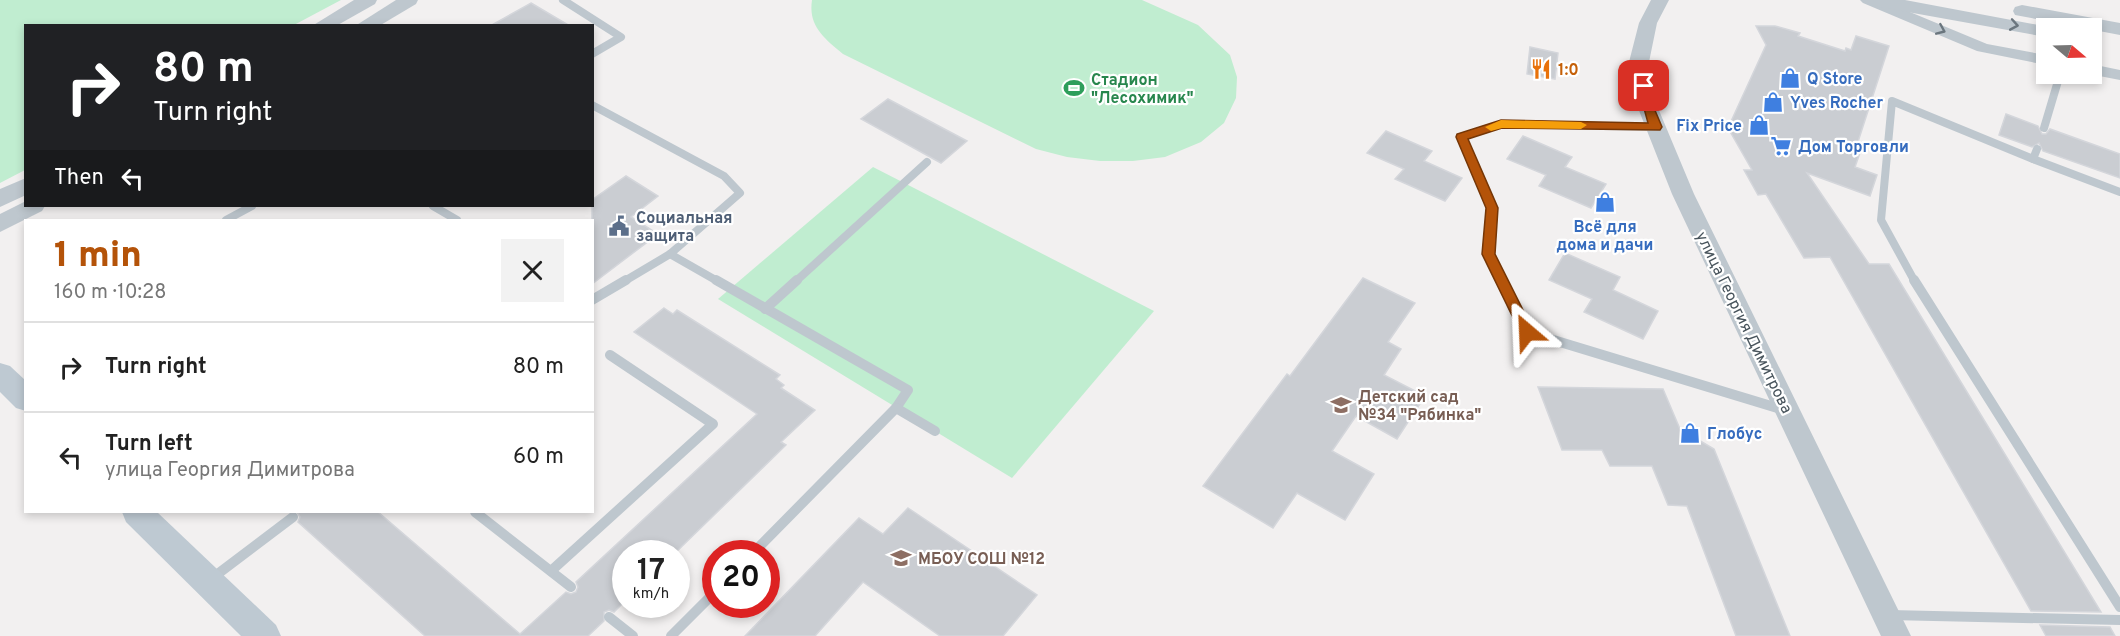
<!DOCTYPE html>
<html lang="en">
<head>
<meta charset="utf-8">
<style>
	body { margin:0; font-family:Overpass,sans-serif; background:#f2f2f2; color:#222; height:100vh; display:flex; flex-direction:column; font-size:22px; white-space:nowrap }
	* { box-sizing:border-box; margin:0 }
	p { font-size:20px; color:#767676 }
	.icon { flex:none; width:33px; height:33px; fill:none; stroke:currentColor; stroke-width:2; stroke-linecap:round; stroke-linejoin:round }
	.map { position:relative; flex:1; overflow:hidden }
	.drawer { position:absolute; left:24px; top:219px; width:570px; height:294px; display:flex; flex-direction:column; background:#fff; border-radius:0px; box-shadow:0 3px 9px #0003 }
	.drawer>* { flex:none }
	.hud { position:absolute; left:24px; top:24px; width:570px; height:183px; border-radius:0px; box-shadow:0 3px 9px #0003; background:#202124; color:#fff; overflow:hidden }
	.needle { width:39px; rotate:109deg }
	.tools { position:absolute; left:2036px; top:18px; display:grid; gap:12px }
	.tools a { display:grid; place-items:center; width:66px; height:66px; border-radius:0px; background:#fff; box-shadow:0 3px 9px #0003; font-size:30px }
	.speed { position:absolute; left:612px; top:540px; display:flex; gap:12px; font-size:30px; font-weight:700; text-align:center }
	.speed>* { display:grid; place-content:center; width:78px; height:78px; border-radius:50%; background:#fff; box-shadow:0 3px 9px #0003; line-height:1 }
	.speed small { font-size:15px; font-weight:400 }
	.speed .limit { border:9px solid #d22; background:#fff; color:#111 }
	.pin { position:absolute; display:grid; place-items:center; width:51px; height:51px; color:#fff; margin:-26px; border-radius:12px; box-shadow:0 3px 9px #0006 }
	.me { position:absolute; width:66px; margin:-33px; rotate:334deg; stroke-linejoin:round; filter:drop-shadow(0 0 4px #0008) }
	.turn { display:flex; align-items:center; gap:21px; height:126px; padding:0 30px; font-size:27px }
	.turn .icon { width:78px; height:78px; stroke-width:2.5 }
	.turn b { display:block; font-size:42px; line-height:51px }
	.then { display:flex; align-items:center; height:57px; padding:0 30px; background:#0003; gap:12px; font-size:22px }
	.round { display:grid; place-items:center; flex:none; width:63px; height:63px; border-radius:0px; background:#f2f2f2 }
	.summary { display:flex; align-items:center; justify-content:space-between; height:102px; padding:0 30px }
	h1 { font-size:36px; font-weight:800; line-height:45px; color:#b45309 }
	ul { padding:0; list-style:none }
	li { display:flex; align-items:center; gap:18px; height:90px; padding:0 30px; border-top:2px solid #e0e0e0 }
	li div { flex:1 }
	li b { display:block; font-size:22px }
	li em { font-style:normal }
	.map>svg:first-child { display:block }
	.green { fill:#c0edd0 }
	.building { fill:#cacdd2; stroke:#d4d6db; stroke-width:1.5 }
	.lines { fill:none; stroke-linecap:round; stroke-linejoin:round }
	.service-far1 { stroke:#bec7ce; stroke-width:8 }
	.service { stroke:#bec7ce; stroke-width:10 }
	.minor { fill:#bec7ce; fill-rule:evenodd }
	.tertiary { fill:#bec7ce; fill-rule:evenodd }
	.secondary { fill:#bec9d2; fill-rule:evenodd }
	.oneway { stroke:#6b767e }
	.route { fill:#b45309; stroke:#753606; stroke-width:1.5 }
	.slow { fill:#f59e0b }
	.labels { text-anchor:middle; stroke-width:4.5; stroke-linejoin:round; paint-order:stroke }
	.food-label { font-size:16px; font-weight:bold; fill:#c56008; stroke:#fff; text-anchor:start }
	.shop-label { font-size:16px; font-weight:bold; fill:#366cbe; stroke:#fff; text-anchor:start }
	.leisure-label { font-size:16px; font-weight:bold; fill:#27864d; stroke:#fff; text-anchor:start }
	.service-label { font-size:16px; font-weight:bold; fill:#4e5e75; stroke:#fff; text-anchor:start }
	.street-label { font-size:16px; fill:#48545c; stroke:#fff }
	.education-label { font-size:16px; font-weight:bold; fill:#785e54; stroke:#fff; text-anchor:start }
</style>
</head>
<body>
<div class="map">
<svg width="2120" height="636" viewBox="0 0 2120 636">
	<rect width="100%" height="100%" fill="#f2f0f0"/>
	<!-- green -->
	<g class="green">
		<polygon points="0,0 341,0 294,25 26,26 25,170 0,183"/>
		<path d="M812,0H1142L1198,25L1230,55L1237,77L1236,98L1224,123L1201,142L1165,157L1133,161H1100L1067,157L1036,149L843,54C824,38 808,26 812,0Z"/>
		<polygon points="873,167 1154,311 1012,478 718,299"/>
	</g>
	<!-- building -->
	<g class="building">
		<polygon points="531,3 570,26 490,26"/>
		<polygon points="1756,26 1775,26 1800,33 1798,36 1845,51 1846,48 1851,50 1856,36 1889,46 1856,148 1861,150 1855,167 1877,175 1870,196 1807,173 1869,264 1889,264 2101,612 2031,611 1830,257 1804,258 1766,194 1758,195 1744,170 1752,170 1728,128 1766,45"/>
		<polygon points="1530,47 1558,53 1555,79 1527,74"/>
		<polygon points="888,99 967,141 941,163 861,119"/>
		<polygon points="2006,114 2038,126 2042,134 2046,134 2050,129 2120,154 2120,178 2043,151 2039,143 2032,147 1999,135"/>
		<polygon points="1386,131 1432,151 1424,161 1462,178 1445,201 1395,179 1404,169 1367,153"/>
		<polygon points="1523,136 1572,157 1565,167 1606,184 1591,208 1539,186 1546,175 1507,159"/>
		<polygon points="626,176 658,196 631,217 658,234 592,284 592,200"/>
		<polygon points="1565,253 1620,277 1613,290 1658,311 1643,339 1584,312 1592,299 1549,280"/>
		<polygon points="1363,278 1415,303 1388,342 1401,349 1384,375 1425,396 1397,439 1356,416 1332,451 1374,474 1345,520 1297,493 1273,528 1203,486 1287,374 1290,376"/>
		<polygon points="664,308 673,314 677,310 780,375 776,379 784,385 781,388 815,410 781,442 786,445 674,554 626,554 626,600 614,612 609,610 604,612 604,621 588,636 425,636 298,522 300,517 297,512 378,512 520,634 566,592 571,594 576,592 578,587 576,582 757,414 634,332"/>
		<polygon points="1538,387 1663,389 1680,429 1714,449 1790,636 1736,636 1687,506 1668,505 1652,466 1610,466 1602,450 1562,450"/>
		<polygon points="908,508 1037,595 1003,636 940,636 863,582 815,636 745,636 859,518 883,534"/>
		<polygon points="2040,625 2110,627 2115,636 2046,636"/>
	</g>
	<g class="lines">
		<!-- service-far1 -->
		<g class="service-far1">
			<polyline points="563,0 621,37 592,54"/>
			<polyline points="592,105 724,176 740,193 670,254 623,282"/>
			<polyline points="2044,128 2058,81 2065,74"/>
			<polyline points="2033,159 2120,192"/>
			<polyline points="433,206 457,220"/>
			<polyline points="226,220 252,206"/>
			<polyline points="670,254 719,282"/>
			<polyline points="795,282 927,162"/>
			<polyline points="1503,282 1489,254 1492,208 1462,137 1501,124 1656,127"/>
			<polyline points="1915,282 1881,220 1892,101 2033,159 2037,149"/>
		</g>
		<!-- service -->
		<g class="service">
			<polyline points="716,280 908,390 896,408 752,554"/>
			<polyline points="1502,280 1527,332 1784,410"/>
			<polyline points="1914,280 2120,607"/>
			<polyline points="592,300 626,280"/>
			<polyline points="765,309 797,280"/>
			<polyline points="896,408 935,431"/>
			<polyline points="475,512 571,587"/>
			<polyline points="551,571 713,424 610,355"/>
			<polyline points="211,579 293,517"/>
			<polyline points="1889,615 2120,620"/>
			<polyline points="609,617 633,636"/>
			<polyline points="671,636 716,591"/>
		</g>
		<!-- minor -->
		<g class="minor">
			<polygon points="1860,0 1881,0 1987,44 2046,55 2046,65 1977,51 1863,3"/>
			<polygon points="2091,64 2120,70 2120,80 2089,74 2091,74"/>
		</g>
		<!-- tertiary -->
		<g class="tertiary">
			<polygon points="354,0 377,0 375,4 336,26 312,26"/>
			<polygon points="396,0 418,0 416,4 379,26 355,26"/>
			<polygon points="1651,0 1669,0 1657,23 1649,62 1658,108 1694,194 1911,636 1881,636 1672,194 1638,108 1629,62 1639,23"/>
			<polygon points="1865,0 1905,0 2054,28 2046,28 2046,37 1874,6 1867,4"/>
			<polygon points="2022,5 2120,23 2120,35 2015,15 2013,11 2015,7"/>
			<polygon points="26,178 26,195 0,207 0,189"/>
			<polygon points="26,201 26,206 45,206 42,211 0,232 0,214"/>
		</g>
		<!-- secondary -->
		<g class="secondary">
			<polygon points="0,363 10,366 26,381 26,411 16,408 0,392"/>
			<polygon points="122,512 157,512 276,625 281,636 241,636 126,522"/>
		</g>
	</g>
	<!-- one-way arrows -->
	<defs><path id="oneway-chevron" d="M-2-3.5L2.5 0L-2 3.5" fill="none" stroke-width="1.6" stroke-linecap="round" stroke-linejoin="round" transform="scale(1.5)"/></defs>
	<g class="oneway">
		<use href="#oneway-chevron" transform="translate(2014 25) rotate(10)"/>
		<use href="#oneway-chevron" transform="translate(1941 30) rotate(23)"/>
	</g>
	<!-- route -->
	<polygon class="route" points="1644,82 1649,86 1654,108 1662,127 1660,130 1502,128 1468,139 1498,208 1495,254 1534,332 1532,336 1522,336 1482,254 1486,208 1456,137 1457,134 1501,120 1648,123 1638,86"/>
	<!-- slow -->
	<polygon class="slow" points="1501,120 1581,122 1587,125 1581,129 1502,128 1491,131 1485,127"/>
	<!-- icons -->
	<defs>
		<g id="restaurant-bare" transform="scale(1.62)"><path d="M-5-6h1v4h1v-4h1v4h1v-4h1v5L-1.5 .5V6h-2V.5L-5-1ZM5-6V6H3V1.5H1.5Q1.5-4 5-6Z" fill="#e8710a" stroke="#fff" stroke-width="2.5" paint-order="stroke"/></g>
		<g id="shop-bare" transform="scale(1.62)"><path d="M-5-2.5h2.3a2.7 3.5 0 0 1 5.4 0H5L5.5 6h-11ZM-1.5-2.5h3a1.5 2.3 0 0 0-3 0Z" fill="#3f7fe0" stroke="#fff" stroke-width="2.5" paint-order="stroke"/></g>
		<g id="stadium-bare" transform="scale(1.62)"><path d="M0-5a6.5 5 0 1 0 0 10a6.5 5 0 1 0 0-10ZM-3.5-1.8h7v3.6h-7Z" fill="#2e9e5b" stroke="#fff" stroke-width="2.5" paint-order="stroke"/></g>
		<g id="supermarket-bare" transform="scale(1.62)"><path d="M-6-5.5h2.5l.6 2H6L4.5 2H-2.5L-4.4-4H-6ZM-1.5 3.2a1.3 1.3 0 1 0 .1 0ZM3 3.2a1.3 1.3 0 1 0 .1 0Z" fill="#3f7fe0" stroke="#fff" stroke-width="2.5" paint-order="stroke"/></g>
		<g id="civic-bare" transform="scale(1.62)"><path d="M-.6-6.5H3V-4.5H.6V-3L4-1V1h2V6H-6V1h2V-1L-.6-3ZM-1.2 2.5V6h2.4V2.5Z" fill="#5c6f8a" stroke="#fff" stroke-width="2.5" paint-order="stroke"/></g>
		<g id="school-bare" transform="scale(1.62)"><path d="M0-5L7-2L0 1L-7-2ZM-4 1L0 2.5L4 1V4Q0 6-4 4Z" fill="#8d6e63" stroke="#fff" stroke-width="2.5" paint-order="stroke"/></g>
	</defs>
	<g fill-rule="evenodd">
		<use href="#restaurant-bare" x="1541" y="69"/>
		<use href="#shop-bare" x="1790" y="78"/>
		<use href="#stadium-bare" x="1074" y="88"/>
		<use href="#shop-bare" x="1773" y="102"/>
		<use href="#shop-bare" x="1759" y="125"/>
		<use href="#supermarket-bare" x="1781" y="146"/>
		<use href="#shop-bare" x="1605" y="202"/>
		<use href="#civic-bare" x="619" y="226"/>
		<use href="#school-bare" x="1341" y="405"/>
		<use href="#shop-bare" x="1690" y="433"/>
		<use href="#school-bare" x="901" y="558"/>
	</g>
	<g class="labels">
		<!-- food labels -->
		<g class="food-label">
			<text x="1558" y="75">1:0</text>
		</g>
		<!-- shop labels -->
		<g class="shop-label">
			<text x="1807" y="84">Q Store</text>
			<text x="1790" y="108">Yves Rocher</text>
			<text x="1742" y="131" text-anchor="end">Fix Price</text>
			<text x="1798" y="152">Дом Торговли</text>
			<text x="1605" y="232" text-anchor="middle">Всё для<tspan x="1605" dy="18">дома и дачи</tspan></text>
			<text x="1707" y="439">Глобус</text>
		</g>
		<!-- leisure labels -->
		<g class="leisure-label">
			<text x="1091" y="85">Стадион<tspan x="1091" dy="18">"Лесохимик"</tspan></text>
		</g>
		<!-- service labels -->
		<g class="service-label">
			<text x="636" y="223">Социальная<tspan x="636" dy="18">защита</tspan></text>
		</g>
		<!-- street labels -->
		<g class="street-label">
			<text transform="translate(1745 322) rotate(64)" y="6">улица Георгия Димитрова</text>
		</g>
		<!-- education labels -->
		<g class="education-label">
			<text x="1358" y="402">Детский сад<tspan x="1358" dy="18">№34 "Рябинка"</tspan></text>
			<text x="918" y="564">МБОУ СОШ №12</text>
		</g>
	</g>
</svg>
<div class="tools">
<a><svg class="needle" viewBox="-14 -14 28 28"><path d="M0-13l5 13h-10z" fill="#e53935"/><path d="M0 13l5-13h-10z" fill="#767676"/></svg></a>
</div>
<div class="speed"><div>17<small>km/h</small></div><div class="limit">20</div></div>
<div class="pin" style="left:1644px;top:86px;background:#d93025"><svg class="icon" aria-label="arrive" viewBox="0 0 24 24"><path d="M6 21V4h12l-3 4 3 4H6"/></svg></div>
<svg class="me" style="left:1527px;top:332px" viewBox="-20 -20 40 40"><path d="M0-17L14 15 0 8-14 15z" fill="#b45309" stroke="#fff" stroke-width="4"/></svg>
<div class="hud">
<div class="turn"><svg class="icon" aria-label="right" viewBox="0 0 24 24"><path d="M7 20v-9h11M14 6l5 5-5 5"/></svg><div><b>80 m</b>Turn right</div></div>
<div class="then">Then<svg class="icon" aria-label="left" viewBox="0 0 24 24"><path d="M17 20v-9H6M10 6l-5 5 5 5"/></svg></div>
</div>
<section class="drawer">
<div class="summary"><div><h1>1 min</h1><p>160 m · 10:28</p></div><a class="round"><svg class="icon" aria-label="close" viewBox="0 0 24 24"><path d="M6 6l12 12M18 6L6 18"/></svg></a></div>
<ul>
<li><svg class="icon" aria-label="right" viewBox="0 0 24 24"><path d="M7 20v-9h11M14 6l5 5-5 5"/></svg><div><b>Turn right</b></div><em>80 m</em></li>
<li><svg class="icon" aria-label="left" viewBox="0 0 24 24"><path d="M17 20v-9H6M10 6l-5 5 5 5"/></svg><div><b>Turn left</b><p>улица Георгия Димитрова</p></div><em>60 m</em></li>
</ul>
</section>
</div>
</body>
</html>
